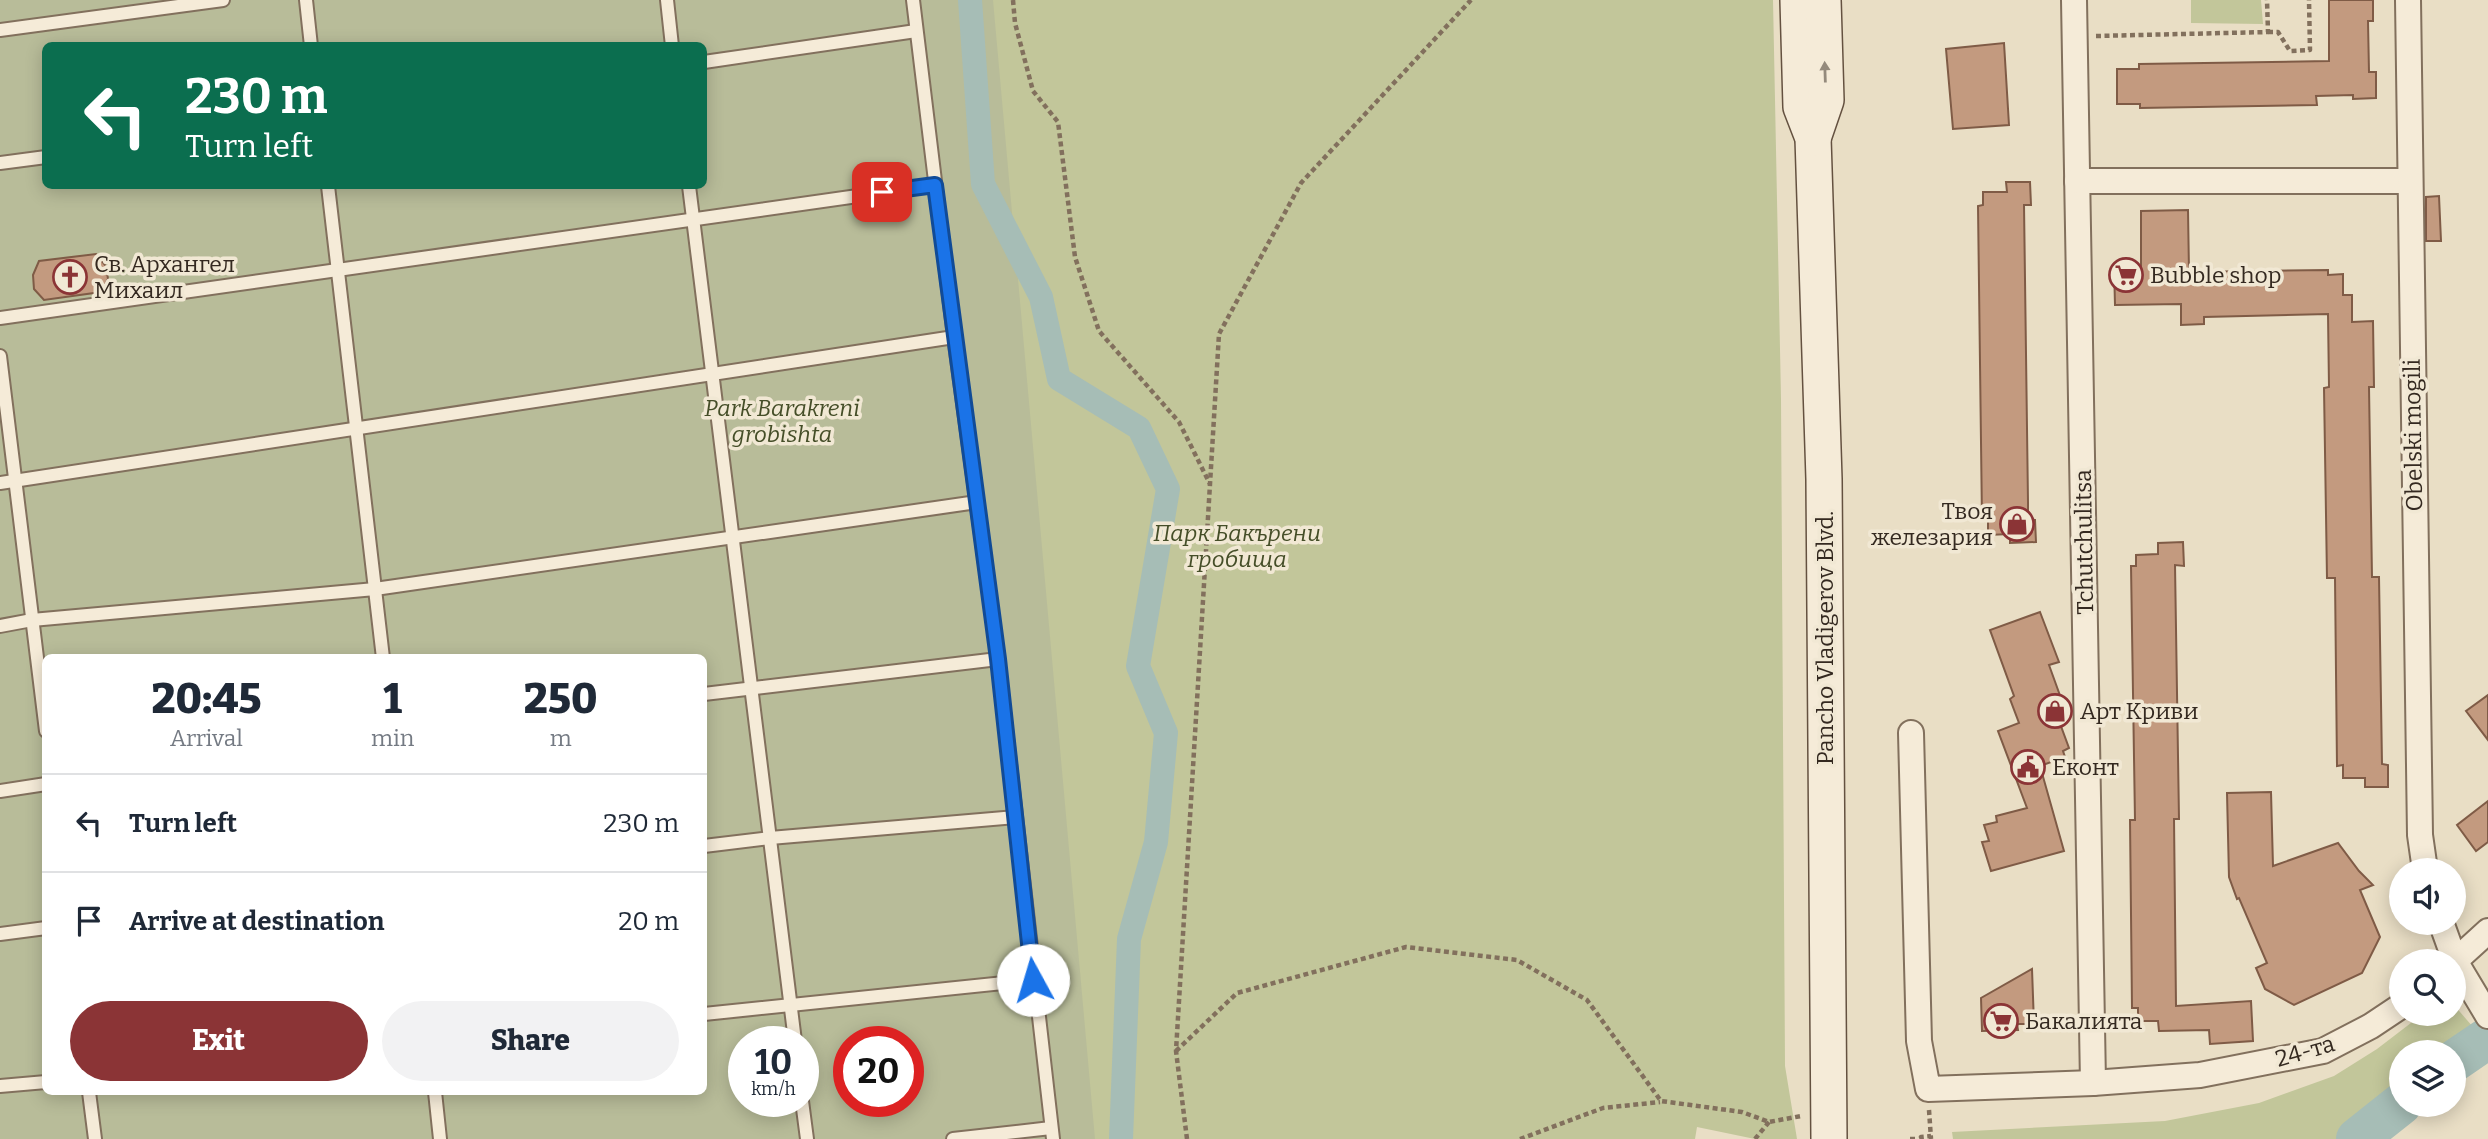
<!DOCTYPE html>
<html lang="en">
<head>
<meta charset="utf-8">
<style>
	body { margin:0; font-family:Bitter,serif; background:#f2f2f3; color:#1f2937; height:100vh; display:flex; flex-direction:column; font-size:26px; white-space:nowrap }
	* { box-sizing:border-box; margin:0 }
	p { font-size:23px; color:#747a83 }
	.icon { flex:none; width:38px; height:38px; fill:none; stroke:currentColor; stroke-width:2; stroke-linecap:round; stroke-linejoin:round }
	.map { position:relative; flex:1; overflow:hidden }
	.sheet { position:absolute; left:42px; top:654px; width:665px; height:441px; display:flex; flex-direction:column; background:#fff; border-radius:10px; box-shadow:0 4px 18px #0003 }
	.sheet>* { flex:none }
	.banner { position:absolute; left:42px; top:42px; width:665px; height:147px; border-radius:10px; box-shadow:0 4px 18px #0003; background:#0b6e4f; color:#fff; overflow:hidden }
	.tools { position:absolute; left:2389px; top:858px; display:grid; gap:14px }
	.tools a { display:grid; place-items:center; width:77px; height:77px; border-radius:50%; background:#fff; box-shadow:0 4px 18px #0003; font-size:35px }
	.speed { position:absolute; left:728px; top:1026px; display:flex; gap:14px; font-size:35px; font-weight:700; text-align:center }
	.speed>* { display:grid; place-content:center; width:91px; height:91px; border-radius:50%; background:#fff; box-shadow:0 4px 18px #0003; line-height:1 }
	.speed small { font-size:18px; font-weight:400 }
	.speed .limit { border:10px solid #d22; background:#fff; color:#111 }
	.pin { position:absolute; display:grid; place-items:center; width:60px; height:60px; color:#fff; margin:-30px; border-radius:14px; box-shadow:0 4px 10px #0006 }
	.me { position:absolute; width:77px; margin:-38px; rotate:354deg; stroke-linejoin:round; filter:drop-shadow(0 0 5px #0008) }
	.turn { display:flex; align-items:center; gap:24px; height:147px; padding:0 28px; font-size:32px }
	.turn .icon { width:91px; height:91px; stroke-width:2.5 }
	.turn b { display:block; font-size:49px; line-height:60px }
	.eta { display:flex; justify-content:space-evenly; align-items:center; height:119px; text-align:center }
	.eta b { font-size:42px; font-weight:800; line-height:49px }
	.cta { display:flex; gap:14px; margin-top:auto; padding:14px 28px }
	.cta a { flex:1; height:80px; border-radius:42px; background:#8b3436; color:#fff; font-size:28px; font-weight:800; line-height:80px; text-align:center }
	.cta a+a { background:#f2f2f3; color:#1f2937 }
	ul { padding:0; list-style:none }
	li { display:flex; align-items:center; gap:21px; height:98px; padding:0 28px; border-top:2px solid #e0e1e3 }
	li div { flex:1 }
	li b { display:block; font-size:26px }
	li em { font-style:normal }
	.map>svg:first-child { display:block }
	.green { fill:#c2c69a; fill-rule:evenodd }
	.cemetery { fill:#b8bc99; fill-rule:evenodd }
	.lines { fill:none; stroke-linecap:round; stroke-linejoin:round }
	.canal { stroke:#a6bdb6; stroke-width:24 }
	.river { stroke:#a6bdb6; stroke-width:42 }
	.building { fill:#c39a7f; stroke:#7f5b46; stroke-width:2 }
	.lane-casing { stroke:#82705d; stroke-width:16 }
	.street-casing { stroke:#82705d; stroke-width:28 }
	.secondary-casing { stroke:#645140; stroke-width:38 }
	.path { stroke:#82705d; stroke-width:4.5; stroke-dasharray:5 3.5; stroke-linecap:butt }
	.lane { stroke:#f5ebd8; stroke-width:12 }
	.street { stroke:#f5ebd8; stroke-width:24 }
	.secondary { stroke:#f5ebd8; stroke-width:35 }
	.oneway { fill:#948a7c }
	.route-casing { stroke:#114b97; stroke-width:18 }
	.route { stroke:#1a73e8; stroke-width:12 }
	.labels { text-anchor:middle; stroke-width:7; stroke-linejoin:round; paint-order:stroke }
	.poi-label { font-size:23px; fill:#342920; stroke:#f1e8d4; text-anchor:start }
	.park-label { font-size:23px; font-style:italic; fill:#454e28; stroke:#f1e8d4 }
	.street-label { font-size:23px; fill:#342920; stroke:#f1e8d4 }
</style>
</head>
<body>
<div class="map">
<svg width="2488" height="1139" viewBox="0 0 2488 1139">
	<rect width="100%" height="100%" fill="#e9dec5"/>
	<!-- green -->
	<g class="green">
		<path d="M0,0H1773L1781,399L1785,1066L1797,1139H1755L1697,1127L1695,1139H0ZM46,46H704V186H46ZM46,658H704V1092H46ZM744,1041H803V1101H744ZM849,1041H908V1101H849Z"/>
		<polygon points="2191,0 2261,0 2263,24 2191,23"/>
		<polygon points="2454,1005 2479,1034 2454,1054 2454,1052 2401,1052 2401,1093 2336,1139 1953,1139 1952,1132 2165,1121 2259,1103 2334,1076 2377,1049 2424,1013 2454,1013"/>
	</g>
	<!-- cemetery -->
	<path class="cemetery" d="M0,0H993L1095,1139H0ZM46,46H704V186H46ZM46,658H704V1092H46ZM744,1041H803V1101H744ZM849,1041H908V1101H849Z"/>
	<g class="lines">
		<!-- canal -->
		<polyline class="canal" points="970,0 983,184 1041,297 1059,379 1139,428 1168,489 1138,666 1166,733 1156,842 1129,939 1121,1139"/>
		<!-- river -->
		<g class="river">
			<polyline points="2454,1061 2488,1038"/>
			<polyline points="2357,1139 2401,1104"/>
		</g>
	</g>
	<!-- building -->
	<g class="building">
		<polygon points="2329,0 2373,0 2373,21 2368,21 2369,72 2376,72 2376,98 2353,99 2353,95 2316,96 2317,105 2140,108 2140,104 2117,104 2117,69 2139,69 2139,64 2329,61"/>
		<polygon points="2004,43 2009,125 1953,129 1946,49"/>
		<polygon points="2006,182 2030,182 2031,205 2024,205 2028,502 2028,520 2035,520 2036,542 2010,543 2010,534 1988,535 1988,521 1982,521 1978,206 1983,205 1983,192 2007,192"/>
		<polygon points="2439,196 2441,241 2426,241 2426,197"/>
		<polygon points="2188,210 2189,272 2328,270 2328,275 2343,274 2343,295 2352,295 2352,322 2373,321 2374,387 2369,387 2372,577 2379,577 2382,764 2388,765 2388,787 2365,787 2365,778 2343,778 2343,765 2337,766 2335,578 2327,578 2324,388 2329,387 2328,314 2204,317 2204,324 2181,325 2181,304 2115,305 2114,266 2141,266 2141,211"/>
		<polygon points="96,254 106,266 108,279 101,292 44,300 34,289 33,275 39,261"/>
		<polygon points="2183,542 2184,566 2175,565 2179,819 2174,819 2176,1006 2251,1001 2253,1041 2210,1044 2209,1030 2159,1031 2158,1021 2138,1021 2138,1008 2132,1008 2130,820 2135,820 2131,566 2136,566 2136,555 2158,554 2158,543"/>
		<polygon points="2040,612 2059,662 2049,665 2067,715 2058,718 2069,748 2063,751 2065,757 2040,766 2064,851 1991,871 1982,842 1989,841 1984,825 1997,822 1996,816 2027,808 1998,731 2019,723 2010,699 2014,696 1990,630"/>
		<polygon points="2488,695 2488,740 2466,711"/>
		<polygon points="2271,792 2273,866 2338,843 2359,871 2373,885 2360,890 2380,937 2362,973 2294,1005 2265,989 2256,968 2267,963 2239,898 2237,899 2229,877 2227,793"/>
		<polygon points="2488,801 2488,842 2476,851 2457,825"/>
		<polygon points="2032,969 2034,1024 2017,1024 2018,1030 1982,1031 1981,998"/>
	</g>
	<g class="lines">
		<!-- lane casing -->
		<g class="lane-casing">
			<g id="lane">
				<polyline points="306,0 311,46"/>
				<polyline points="667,0 672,46"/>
				<polyline points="913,0 954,337 998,659 1053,1139"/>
				<polyline points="0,30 223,0"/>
				<polyline points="704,62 916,31"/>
				<polyline points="0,163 46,157"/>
				<polyline points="328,186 383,658"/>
				<polyline points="689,186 795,1041"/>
				<polyline points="0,318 935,185"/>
				<polyline points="0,356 46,731"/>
				<polyline points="0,483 954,337"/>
				<polyline points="0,626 32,620 375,589 977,502"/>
				<polyline points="704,694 998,659"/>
				<polyline points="0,791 46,784"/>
				<polyline points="704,846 770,838 1016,817"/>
				<polyline points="0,934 46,928"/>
				<polyline points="704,1014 1033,980"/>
				<polyline points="0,1086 46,1082"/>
				<polyline points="89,1092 95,1139"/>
				<polyline points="435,1092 440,1139"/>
				<polyline points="802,1101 807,1139"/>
				<polyline points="953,1139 1051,1128"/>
			</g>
		</g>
		<!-- street casing -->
		<g class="street-casing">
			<g id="street">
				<polyline points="2074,0 2093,1083"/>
				<polyline points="2408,0 2420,835 2425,870"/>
				<polyline points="2077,181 2409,181"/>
				<polyline points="1911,733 1919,1041 1928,1089 2093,1083 2200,1075 2323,1051 2371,1026 2401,1006"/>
				<polyline points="2441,922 2455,961 2488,1016"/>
				<polyline points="2454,962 2488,931"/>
			</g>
		</g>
		<!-- secondary casing -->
		<g class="secondary-casing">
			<g id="secondary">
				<polyline points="1798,0 1801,107 1813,138 1824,479 1829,1139"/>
				<polyline points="1813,138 1826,100 1823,0"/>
			</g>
		</g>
		<!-- path -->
		<g class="path">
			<polyline points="1013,0 1015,23 1033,91 1058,122 1075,257 1099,331 1179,422 1210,484"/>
			<polyline points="2268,32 2278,32 2290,51 2310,50 2309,0"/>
			<polyline points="2096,36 2268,32 2267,0"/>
			<polyline points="1176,1051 1237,993 1406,947 1517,960 1587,1000 1661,1101 1742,1112 1769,1122 1801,1116"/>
			<polyline points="1929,1110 1931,1139"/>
			<polyline points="1187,1139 1176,1051 1219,334 1301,183 1471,0"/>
			<polyline points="1520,1139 1603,1108 1660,1102"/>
			<polyline points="1755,1139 1769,1122"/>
			<polyline points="1910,1139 1915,1139"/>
			<polyline points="1922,1139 1921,1137 1931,1136"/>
		</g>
		<!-- lane -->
		<use href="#lane" class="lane"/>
		<!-- street -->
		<use href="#street" class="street"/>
		<!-- secondary -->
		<use href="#secondary" class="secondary"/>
	</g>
	<!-- one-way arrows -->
	<defs><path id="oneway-solid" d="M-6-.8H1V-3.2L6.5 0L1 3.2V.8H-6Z" transform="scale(1.75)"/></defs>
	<use class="oneway" href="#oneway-solid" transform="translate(1825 72) rotate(-92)"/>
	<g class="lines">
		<!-- route casing -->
		<g class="route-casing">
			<polyline id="route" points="882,192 935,185 998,659 1033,980"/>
		</g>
		<!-- route -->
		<use href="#route" class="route"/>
	</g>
	<!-- icons -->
	<defs>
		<g id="supermarket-ring" transform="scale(1.75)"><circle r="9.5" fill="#f1e8d4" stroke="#8b3436" stroke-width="1.5"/><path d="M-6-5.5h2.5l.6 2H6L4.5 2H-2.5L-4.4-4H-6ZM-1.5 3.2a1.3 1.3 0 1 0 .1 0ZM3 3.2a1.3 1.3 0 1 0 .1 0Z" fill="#8b3436"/></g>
		<g id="church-ring" transform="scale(1.75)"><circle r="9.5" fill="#f1e8d4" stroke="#8b3436" stroke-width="1.5"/><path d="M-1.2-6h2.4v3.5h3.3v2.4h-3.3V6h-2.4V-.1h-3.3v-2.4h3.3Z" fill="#8b3436"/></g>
		<g id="shop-ring" transform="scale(1.75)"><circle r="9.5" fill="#f1e8d4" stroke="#8b3436" stroke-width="1.5"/><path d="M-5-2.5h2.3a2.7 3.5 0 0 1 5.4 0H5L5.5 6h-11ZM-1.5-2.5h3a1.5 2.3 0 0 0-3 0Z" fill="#8b3436"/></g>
		<g id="civic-ring" transform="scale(1.75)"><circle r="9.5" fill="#f1e8d4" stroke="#8b3436" stroke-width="1.5"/><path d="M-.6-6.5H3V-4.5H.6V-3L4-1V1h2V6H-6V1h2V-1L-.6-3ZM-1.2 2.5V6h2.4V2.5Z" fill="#8b3436"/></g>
	</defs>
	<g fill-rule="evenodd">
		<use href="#supermarket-ring" x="2126" y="275"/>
		<use href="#church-ring" x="70" y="277"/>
		<use href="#shop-ring" x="2017" y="524"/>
		<use href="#shop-ring" x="2055" y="711"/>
		<use href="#civic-ring" x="2028" y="767"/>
		<use href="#supermarket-ring" x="2001" y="1021"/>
	</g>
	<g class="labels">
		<!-- poi labels -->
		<g class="poi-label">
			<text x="94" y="272">Св. Архангел<tspan x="94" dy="26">Михаил</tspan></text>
			<text x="2150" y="283">Bubble shop</text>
			<text x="1993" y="519" text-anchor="end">Твоя<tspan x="1993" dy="26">железария</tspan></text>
			<text x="2080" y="719">Арт Криви</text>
			<text x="2052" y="775">Еконт</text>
			<text x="2025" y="1029">Бакалията</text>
		</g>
		<!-- park labels -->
		<g class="park-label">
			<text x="782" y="416">Park Barakreni<tspan x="782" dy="26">grobishta</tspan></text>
			<text x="1237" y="541">Парк Бакърени<tspan x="1237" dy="26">гробища</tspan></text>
		</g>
		<!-- street labels -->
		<g class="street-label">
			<text transform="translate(2413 435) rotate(-91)" y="8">Obelski mogili</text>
			<text transform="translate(2084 542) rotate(-91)" y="8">Tchutchulitsa</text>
			<text transform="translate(1825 638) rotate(-90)" y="8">Pancho Vladigerov Blvd.</text>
			<text transform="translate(2305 1051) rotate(-16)" y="8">24-та</text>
		</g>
	</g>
</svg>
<div class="tools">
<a><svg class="icon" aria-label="sound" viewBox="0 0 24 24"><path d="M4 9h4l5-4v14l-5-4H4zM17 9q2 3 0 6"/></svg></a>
<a><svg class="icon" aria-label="search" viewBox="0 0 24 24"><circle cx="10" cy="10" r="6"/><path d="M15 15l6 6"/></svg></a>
<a><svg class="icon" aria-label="layers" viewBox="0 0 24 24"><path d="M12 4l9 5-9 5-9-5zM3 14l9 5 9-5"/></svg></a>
</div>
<div class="speed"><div>10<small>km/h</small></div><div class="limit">20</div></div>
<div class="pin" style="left:882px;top:192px;background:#d93025"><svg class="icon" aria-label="arrive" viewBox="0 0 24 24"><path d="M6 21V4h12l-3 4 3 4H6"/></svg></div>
<svg class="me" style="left:1033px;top:980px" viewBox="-20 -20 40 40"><circle r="19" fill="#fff"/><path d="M0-13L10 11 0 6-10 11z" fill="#1a73e8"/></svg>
<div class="banner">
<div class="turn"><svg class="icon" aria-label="left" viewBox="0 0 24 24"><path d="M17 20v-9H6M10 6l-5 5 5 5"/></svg><div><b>230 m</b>Turn left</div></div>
</div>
<section class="sheet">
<div class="eta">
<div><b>20:45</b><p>Arrival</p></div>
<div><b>1</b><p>min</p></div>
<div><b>250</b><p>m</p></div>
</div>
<ul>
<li><svg class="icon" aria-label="left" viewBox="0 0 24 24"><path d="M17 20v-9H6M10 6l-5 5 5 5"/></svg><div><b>Turn left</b></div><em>230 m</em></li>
<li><svg class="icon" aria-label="arrive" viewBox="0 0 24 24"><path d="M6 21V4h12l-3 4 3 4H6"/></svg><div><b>Arrive at destination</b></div><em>20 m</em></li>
</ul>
<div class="cta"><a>Exit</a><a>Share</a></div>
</section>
</div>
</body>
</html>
